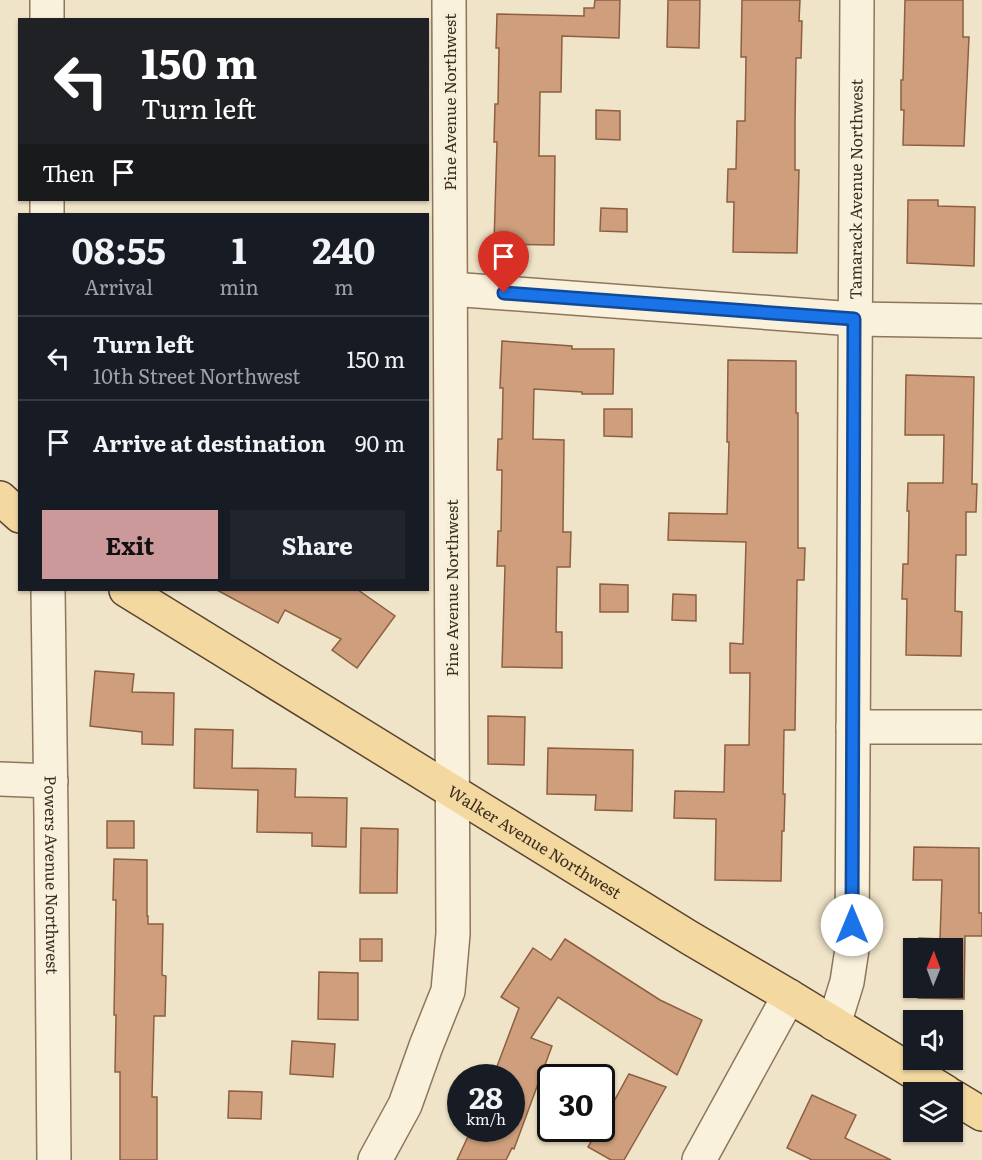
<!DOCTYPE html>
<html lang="en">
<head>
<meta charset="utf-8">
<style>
	body { margin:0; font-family:Literata,serif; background:#20242c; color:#f1f3f6; height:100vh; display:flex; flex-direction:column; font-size:22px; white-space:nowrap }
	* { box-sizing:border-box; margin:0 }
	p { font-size:20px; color:#9ea1a6 }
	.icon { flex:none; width:33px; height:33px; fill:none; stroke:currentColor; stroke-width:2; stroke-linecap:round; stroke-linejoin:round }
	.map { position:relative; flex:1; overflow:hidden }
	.panel { position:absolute; left:18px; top:213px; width:411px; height:378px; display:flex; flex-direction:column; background:#171b24; border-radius:0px; box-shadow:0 2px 4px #0004 }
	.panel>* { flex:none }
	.top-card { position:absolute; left:18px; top:18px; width:411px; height:183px; border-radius:0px; box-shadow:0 2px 4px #0004; background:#202124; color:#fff; overflow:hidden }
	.needle { width:39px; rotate:1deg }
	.controls { position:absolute; left:903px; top:938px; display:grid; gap:12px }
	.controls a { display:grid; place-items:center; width:60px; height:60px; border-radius:0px; background:#171b24; box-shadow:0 2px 4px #0004; font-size:30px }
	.speed { position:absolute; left:447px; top:1064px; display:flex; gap:12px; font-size:30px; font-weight:700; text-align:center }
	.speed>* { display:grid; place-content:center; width:78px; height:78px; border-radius:50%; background:#171b24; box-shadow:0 2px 4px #0004; line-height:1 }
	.speed small { font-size:15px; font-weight:400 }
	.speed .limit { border:3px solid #111; border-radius:9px; background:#fff; color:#111 }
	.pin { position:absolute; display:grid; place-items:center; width:51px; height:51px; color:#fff; margin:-62px -26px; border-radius:50% 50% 50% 0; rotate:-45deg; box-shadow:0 0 6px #0007 }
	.pin .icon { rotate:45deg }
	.me { position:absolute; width:66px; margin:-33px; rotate:0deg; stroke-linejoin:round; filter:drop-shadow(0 0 4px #0008) }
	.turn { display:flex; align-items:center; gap:21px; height:126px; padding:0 24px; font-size:27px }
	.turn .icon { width:78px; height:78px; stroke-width:2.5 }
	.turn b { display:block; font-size:42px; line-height:51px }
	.then { display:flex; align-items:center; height:57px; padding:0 24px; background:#0003; gap:12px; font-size:22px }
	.eta { display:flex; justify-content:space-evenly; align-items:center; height:102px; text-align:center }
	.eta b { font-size:36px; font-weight:700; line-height:42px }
	.action { display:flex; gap:12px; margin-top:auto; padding:12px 24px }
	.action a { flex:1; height:69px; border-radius:0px; background:#cc999b; color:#111; font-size:24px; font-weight:700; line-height:69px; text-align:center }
	.action a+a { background:#20242c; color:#f1f3f6 }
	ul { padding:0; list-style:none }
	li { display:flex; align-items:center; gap:18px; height:84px; padding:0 24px; border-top:2px solid #363941 }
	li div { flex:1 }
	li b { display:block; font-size:22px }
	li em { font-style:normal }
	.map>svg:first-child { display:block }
	.building { fill:#cf9f7d; stroke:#8d5f41; stroke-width:1.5 }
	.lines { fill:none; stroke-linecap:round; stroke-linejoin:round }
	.minor-casing { stroke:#8d765c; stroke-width:36 }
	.major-casing { stroke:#5b4430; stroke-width:36 }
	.minor { stroke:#faf1dc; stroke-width:33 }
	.major { stroke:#f3d9a0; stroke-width:33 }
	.route-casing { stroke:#114b97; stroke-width:15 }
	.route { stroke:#1a73e8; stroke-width:10 }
	.labels { text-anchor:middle; stroke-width:6; stroke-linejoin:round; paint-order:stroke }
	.street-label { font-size:16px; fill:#3d2e20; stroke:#f7eed8 }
</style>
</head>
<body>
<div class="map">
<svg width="982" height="1160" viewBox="0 0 982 1160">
	<rect width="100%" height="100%" fill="#f0e4c8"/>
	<!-- building -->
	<g class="building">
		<polygon points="595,0 620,0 619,38 562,36 561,92 540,92 539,156 555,156 554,245 494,244 497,142 494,142 495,104 498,104 499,48 496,48 497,14 584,16 584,8 594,8"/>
		<polygon points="668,0 700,0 699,48 667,47"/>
		<polygon points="742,0 800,0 799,21 802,21 801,58 796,58 795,122 795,170 799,170 797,253 733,252 734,202 727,202 728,169 736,169 737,121 745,121 746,57 741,57"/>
		<polygon points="905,0 963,0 963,37 969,37 964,146 903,145 904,110 901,110 901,80 903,80"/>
		<polygon points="596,110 620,111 620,140 596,139"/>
		<polygon points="908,200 938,200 938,206 975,207 974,266 907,263"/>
		<polygon points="601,208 627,209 627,232 600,231"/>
		<polygon points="502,341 572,346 572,349 614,349 613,394 582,394 582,392 534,389 533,439 564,440 563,532 571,532 570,567 557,567 556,632 562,632 562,668 502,667 505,566 497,566 498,531 501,531 502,470 497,470 498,439 502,439 503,388 500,388"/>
		<polygon points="728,360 796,361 796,413 798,413 798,548 805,548 804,580 797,580 795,730 784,730 783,794 785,794 784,831 782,831 781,881 715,880 716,819 674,818 675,791 724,792 725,745 749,745 750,673 730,673 730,643 743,644 746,542 668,540 669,513 727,514 729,442 727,442"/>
		<polygon points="906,375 974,377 972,484 977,484 976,512 966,512 966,555 956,555 955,611 962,612 961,656 906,655 907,599 902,599 903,564 908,564 909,511 907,511 908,483 943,483 944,435 905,435"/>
		<polygon points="604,409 632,409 632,437 604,436"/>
		<polygon points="600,584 628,585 628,612 600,612"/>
		<polygon points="217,590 358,590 395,616 357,668 332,650 341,639 285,610 278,623"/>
		<polygon points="673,594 696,595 696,621 672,620"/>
		<polygon points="95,671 134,674 132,692 174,693 173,745 142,744 142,732 90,726"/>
		<polygon points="488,716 525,717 524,765 488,764"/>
		<polygon points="195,729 233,730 232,768 296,769 295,797 347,798 346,847 312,846 312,833 257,832 258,790 194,788"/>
		<polygon points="548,748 633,750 632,811 595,810 596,795 547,794"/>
		<rect x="107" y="821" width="27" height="27"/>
		<polygon points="361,828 398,829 397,893 360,893"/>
		<polygon points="914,847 979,848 979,913 982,913 982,936 965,936 964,999 918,998 918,987 952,987 952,948 919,948 919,938 940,939 942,880 913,880"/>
		<polygon points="114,859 147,860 147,916 148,916 148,924 163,924 162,975 166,976 165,1016 154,1016 152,1097 157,1097 157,1160 120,1160 120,1072 115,1072 116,1015 114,1015 116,900 113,900"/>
		<rect x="360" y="939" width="22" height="22"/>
		<polygon points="565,939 660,1000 702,1020 677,1075 558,997 531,1038 552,1046 514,1149 512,1148 506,1160 457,1160 472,1128 512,1128 512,1077 493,1077 519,1008 501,997 533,948 551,960"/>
		<polygon points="319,972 358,973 358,1020 318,1019"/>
		<polygon points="292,1041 335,1044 333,1077 290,1074"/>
		<polygon points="629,1074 666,1087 624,1160 611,1160 588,1147 599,1128 602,1128 602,1123"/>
		<polygon points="229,1091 262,1092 261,1119 228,1118"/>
		<polygon points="812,1095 856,1115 845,1138 891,1160 812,1160 787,1148"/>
	</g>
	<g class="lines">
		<!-- minor casing -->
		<g class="minor-casing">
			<g id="minor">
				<polyline points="47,0 47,20"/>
				<polyline points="47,200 47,214"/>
				<polyline points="451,289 854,319 982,321"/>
				<path id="s1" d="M48,590L51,816L54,1160"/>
				<polyline points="853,727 982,727"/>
				<polyline points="0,779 51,781"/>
				<path id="s2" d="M834,1024L847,982L852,949L857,0"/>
				<polyline points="375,1160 405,1105 426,1046 448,991 453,934 449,0"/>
				<polyline points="699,1160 789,996"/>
			</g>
		</g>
		<!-- major casing -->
		<g class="major-casing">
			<g id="major">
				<polyline points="0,498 20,516"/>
				<path id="s3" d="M126,590L690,938L789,996L946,1092"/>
				<polyline points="952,1096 982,1114"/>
			</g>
		</g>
		<!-- minor -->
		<use href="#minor" class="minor"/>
		<!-- major -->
		<use href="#major" class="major"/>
	</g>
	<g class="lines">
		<!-- route casing -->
		<g class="route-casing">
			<polyline id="route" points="504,293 854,319 852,925"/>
		</g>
		<!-- route -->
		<use href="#route" class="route"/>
	</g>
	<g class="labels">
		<!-- street labels -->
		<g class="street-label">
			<text transform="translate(450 102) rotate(-90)" y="6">Pine Avenue Northwest</text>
			<text dy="6" stroke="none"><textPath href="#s2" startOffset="837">Tamarack Avenue Northwest</textPath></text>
			<text transform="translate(452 588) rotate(-90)" y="6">Pine Avenue Northwest</text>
			<text dy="6" stroke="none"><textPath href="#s3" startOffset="480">Walker Avenue Northwest</textPath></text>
			<text dy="6" stroke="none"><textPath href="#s1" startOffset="285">Powers Avenue Northwest</textPath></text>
		</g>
	</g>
</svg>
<div class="controls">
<a><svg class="needle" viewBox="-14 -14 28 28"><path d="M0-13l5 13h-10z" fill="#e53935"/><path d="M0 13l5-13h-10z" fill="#9ea1a6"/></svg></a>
<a><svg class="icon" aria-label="sound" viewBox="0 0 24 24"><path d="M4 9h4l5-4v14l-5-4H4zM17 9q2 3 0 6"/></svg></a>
<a><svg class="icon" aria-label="layers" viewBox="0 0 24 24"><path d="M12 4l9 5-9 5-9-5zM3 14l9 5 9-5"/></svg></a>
</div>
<div class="speed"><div>28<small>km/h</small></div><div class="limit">30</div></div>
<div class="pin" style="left:504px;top:293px;background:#d93025"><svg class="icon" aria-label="arrive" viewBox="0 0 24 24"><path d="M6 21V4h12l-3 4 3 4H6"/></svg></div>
<svg class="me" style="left:852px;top:925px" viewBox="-20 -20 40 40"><circle r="19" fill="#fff"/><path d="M0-13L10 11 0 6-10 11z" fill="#1a73e8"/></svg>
<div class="top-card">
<div class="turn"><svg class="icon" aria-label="left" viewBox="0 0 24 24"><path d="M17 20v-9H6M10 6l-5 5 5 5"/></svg><div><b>150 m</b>Turn left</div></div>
<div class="then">Then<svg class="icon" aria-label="arrive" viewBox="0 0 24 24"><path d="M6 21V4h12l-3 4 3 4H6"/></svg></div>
</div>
<section class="panel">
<div class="eta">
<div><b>08:55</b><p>Arrival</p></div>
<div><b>1</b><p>min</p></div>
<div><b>240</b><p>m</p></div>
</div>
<ul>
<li><svg class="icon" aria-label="left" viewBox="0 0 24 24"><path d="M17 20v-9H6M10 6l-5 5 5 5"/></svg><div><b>Turn left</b><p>10th Street Northwest</p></div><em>150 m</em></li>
<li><svg class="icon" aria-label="arrive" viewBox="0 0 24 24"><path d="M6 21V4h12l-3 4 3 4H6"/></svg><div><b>Arrive at destination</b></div><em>90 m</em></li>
</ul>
<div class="action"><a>Exit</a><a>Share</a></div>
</section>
</div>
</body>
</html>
